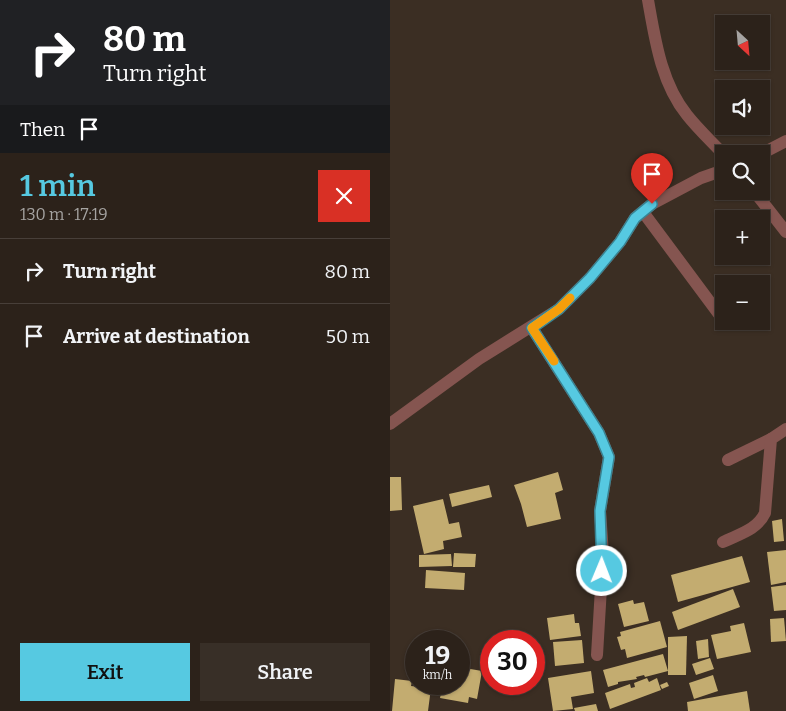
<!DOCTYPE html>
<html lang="en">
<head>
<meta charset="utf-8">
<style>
	body { margin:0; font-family:Bitter,serif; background:#382f27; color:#f1f3f6; height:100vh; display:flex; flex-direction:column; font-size:19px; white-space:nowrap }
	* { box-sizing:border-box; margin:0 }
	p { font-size:16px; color:#a6a4a2 }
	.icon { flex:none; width:28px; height:28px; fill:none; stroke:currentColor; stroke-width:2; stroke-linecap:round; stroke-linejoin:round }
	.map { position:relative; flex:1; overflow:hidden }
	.side { display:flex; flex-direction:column; background:#2c221a; width:390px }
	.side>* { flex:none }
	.hud { background:#202124; color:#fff; overflow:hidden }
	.needle { width:32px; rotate:154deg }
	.fabs { position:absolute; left:325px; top:15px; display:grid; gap:10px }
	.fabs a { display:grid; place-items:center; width:55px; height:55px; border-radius:0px; background:#2c221a; box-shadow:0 1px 4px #0004,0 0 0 1px #483f39; font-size:25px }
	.speed { position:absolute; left:15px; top:630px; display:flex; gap:10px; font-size:25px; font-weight:700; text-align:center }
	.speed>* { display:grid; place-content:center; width:65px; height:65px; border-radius:50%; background:#2c221a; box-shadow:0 1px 4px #0004,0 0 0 1px #483f39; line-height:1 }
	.speed small { font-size:12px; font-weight:400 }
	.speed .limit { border:8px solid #d22; background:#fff; color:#111 }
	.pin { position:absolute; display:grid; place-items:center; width:42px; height:42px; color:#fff; margin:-51px -21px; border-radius:50% 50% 50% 0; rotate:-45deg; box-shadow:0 0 5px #0007 }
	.pin .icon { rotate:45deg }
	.me { position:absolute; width:55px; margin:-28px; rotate:1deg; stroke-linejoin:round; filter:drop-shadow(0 0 4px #0008) }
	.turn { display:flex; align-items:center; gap:18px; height:105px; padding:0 20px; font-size:22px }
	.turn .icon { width:65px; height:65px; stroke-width:2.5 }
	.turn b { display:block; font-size:35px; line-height:42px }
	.then { display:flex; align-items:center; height:48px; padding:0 20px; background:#0003; gap:10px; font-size:19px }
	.round { display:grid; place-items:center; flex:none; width:52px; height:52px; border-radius:0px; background:#382f27 }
	.overview { display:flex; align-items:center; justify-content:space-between; height:85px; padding:0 20px }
	h1 { font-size:30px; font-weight:600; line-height:38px; color:#56c9e1 }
	.action { display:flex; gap:10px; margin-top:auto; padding:10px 20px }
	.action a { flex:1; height:58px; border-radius:0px; background:#56c9e1; color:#111; font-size:20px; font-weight:600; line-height:58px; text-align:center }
	.action a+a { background:#382f27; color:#f1f3f6 }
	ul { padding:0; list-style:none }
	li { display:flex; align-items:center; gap:15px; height:65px; padding:0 20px; border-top:1px solid #483f39 }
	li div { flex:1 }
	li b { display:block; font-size:19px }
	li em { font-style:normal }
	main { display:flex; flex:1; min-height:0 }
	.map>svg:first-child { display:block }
	.building { fill:#c3ac70 }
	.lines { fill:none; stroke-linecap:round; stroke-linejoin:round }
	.minor { stroke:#855550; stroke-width:12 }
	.route-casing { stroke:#388392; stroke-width:12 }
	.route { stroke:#56c9e1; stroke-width:9 }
	.slow { stroke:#f59e0b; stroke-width:9 }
</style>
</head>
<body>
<main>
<section class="side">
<div class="hud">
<div class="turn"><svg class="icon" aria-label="right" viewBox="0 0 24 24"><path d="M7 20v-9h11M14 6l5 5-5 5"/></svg><div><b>80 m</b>Turn right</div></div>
<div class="then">Then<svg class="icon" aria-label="arrive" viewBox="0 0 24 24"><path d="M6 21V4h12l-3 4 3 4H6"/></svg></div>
</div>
<div class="overview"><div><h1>1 min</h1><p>130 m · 17:19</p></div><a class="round" style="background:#d93025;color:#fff"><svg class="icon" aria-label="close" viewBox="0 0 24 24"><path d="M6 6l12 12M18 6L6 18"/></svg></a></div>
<ul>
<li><svg class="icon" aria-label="right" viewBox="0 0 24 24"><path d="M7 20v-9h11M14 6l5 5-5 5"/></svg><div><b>Turn right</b></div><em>80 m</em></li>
<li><svg class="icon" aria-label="arrive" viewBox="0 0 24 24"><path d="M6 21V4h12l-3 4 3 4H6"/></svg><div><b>Arrive at destination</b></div><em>50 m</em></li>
</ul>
<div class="action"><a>Exit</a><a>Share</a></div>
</section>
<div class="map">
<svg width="396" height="711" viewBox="0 0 396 711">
	<rect width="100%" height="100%" fill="#3b2e23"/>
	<!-- building -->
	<g class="building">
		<polygon points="168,472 173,490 165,493 171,519 137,527 131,504 124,485"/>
		<polygon points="0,477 11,477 12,510 0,511"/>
		<polygon points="99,485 102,497 62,507 59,494"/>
		<polygon points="53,499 59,524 69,522 72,537 53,541 54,549 34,554 23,506"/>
		<polygon points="392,519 394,541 384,542 382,521"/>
		<polygon points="396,550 396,582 381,585 377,552"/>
		<polygon points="64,553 86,554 85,567 63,567"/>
		<polygon points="61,554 62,566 29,567 29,555"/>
		<polygon points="352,556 360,582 288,602 281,575"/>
		<polygon points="36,570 75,573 74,590 35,588"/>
		<polygon points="396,585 396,610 384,611 381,587"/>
		<polygon points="343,589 350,607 288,630 282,612"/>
		<polygon points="243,600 244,604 254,602 259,621 234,627 228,604"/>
		<polygon points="184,614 185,623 189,623 191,636 160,640 157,618"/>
		<polygon points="394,618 396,641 381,642 380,619"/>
		<polygon points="270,621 277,647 237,658 235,649 231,650 227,637 231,636 230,632"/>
		<polygon points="354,623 361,652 327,659 321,635 341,631 340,626"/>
		<polygon points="297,636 296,675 278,675 278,637"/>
		<polygon points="318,639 319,657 308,659 306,641"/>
		<polygon points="192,640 194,663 165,666 163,642"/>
		<polygon points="144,654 146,654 149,681 144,682"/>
		<polygon points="273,654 278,671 255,677 254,675 246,677 247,679 228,682 228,684 218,687 213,670"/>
		<polygon points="320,658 324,669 306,675 302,664"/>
		<polygon points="69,667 92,671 87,699 79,697 78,703 50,698 53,684 69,684"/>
		<polygon points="201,671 204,693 181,697 183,709 163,711 158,678"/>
		<polygon points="323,675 328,691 304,699 299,683"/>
		<polygon points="257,678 259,682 267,678 271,690 220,709 215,693 240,684 241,688 245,687 244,683"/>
		<polygon points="5,679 22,681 21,686 41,688 38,711 2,711"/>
		<polygon points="277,682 279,686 272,689 270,685"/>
		<polygon points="357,691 360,711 298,711 297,702"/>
		<polygon points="206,704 208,711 185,711 184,708"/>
	</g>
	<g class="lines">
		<!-- minor -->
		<g class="minor">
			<path d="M258,0C265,39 271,83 297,115C308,129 322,142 334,155"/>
			<polyline points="371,154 396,141"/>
			<polyline points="364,191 396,232"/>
			<polyline points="253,212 334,321"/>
			<polyline points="142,328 209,433 219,457 210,511 213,554 207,655"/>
			<polyline points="0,424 89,359 169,309 200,278 230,242 245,218 262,204 311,178 334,170"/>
			<polyline points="338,460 381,439"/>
			<path d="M333,542C349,534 367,530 375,513L381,439L396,429"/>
		</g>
	</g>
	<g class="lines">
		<!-- route casing -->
		<g class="route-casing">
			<polyline id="route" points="212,571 210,511 219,457 209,433 142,328 169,309 200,278 230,242 245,218 262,204"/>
		</g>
		<!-- route -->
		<use href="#route" class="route"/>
		<!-- slow -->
		<polyline class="slow" points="164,361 142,328 169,309 180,298"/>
	</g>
</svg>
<div class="fabs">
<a><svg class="needle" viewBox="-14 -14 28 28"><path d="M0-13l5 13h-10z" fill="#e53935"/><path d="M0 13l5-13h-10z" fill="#a6a4a2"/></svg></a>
<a><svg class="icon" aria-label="sound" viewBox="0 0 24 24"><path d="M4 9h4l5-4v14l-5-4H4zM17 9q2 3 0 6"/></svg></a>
<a><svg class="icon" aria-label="search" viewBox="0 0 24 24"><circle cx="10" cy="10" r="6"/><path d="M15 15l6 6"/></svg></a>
<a>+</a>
<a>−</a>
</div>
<div class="speed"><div>19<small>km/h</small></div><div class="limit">30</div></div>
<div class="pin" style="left:262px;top:204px;background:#d93025"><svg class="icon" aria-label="arrive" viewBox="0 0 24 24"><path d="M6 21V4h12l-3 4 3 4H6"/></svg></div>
<svg class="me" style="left:212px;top:571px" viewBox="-20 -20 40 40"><circle r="17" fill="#56c9e1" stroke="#fff" stroke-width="3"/><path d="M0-11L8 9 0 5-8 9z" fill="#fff"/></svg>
</div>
</main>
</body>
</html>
